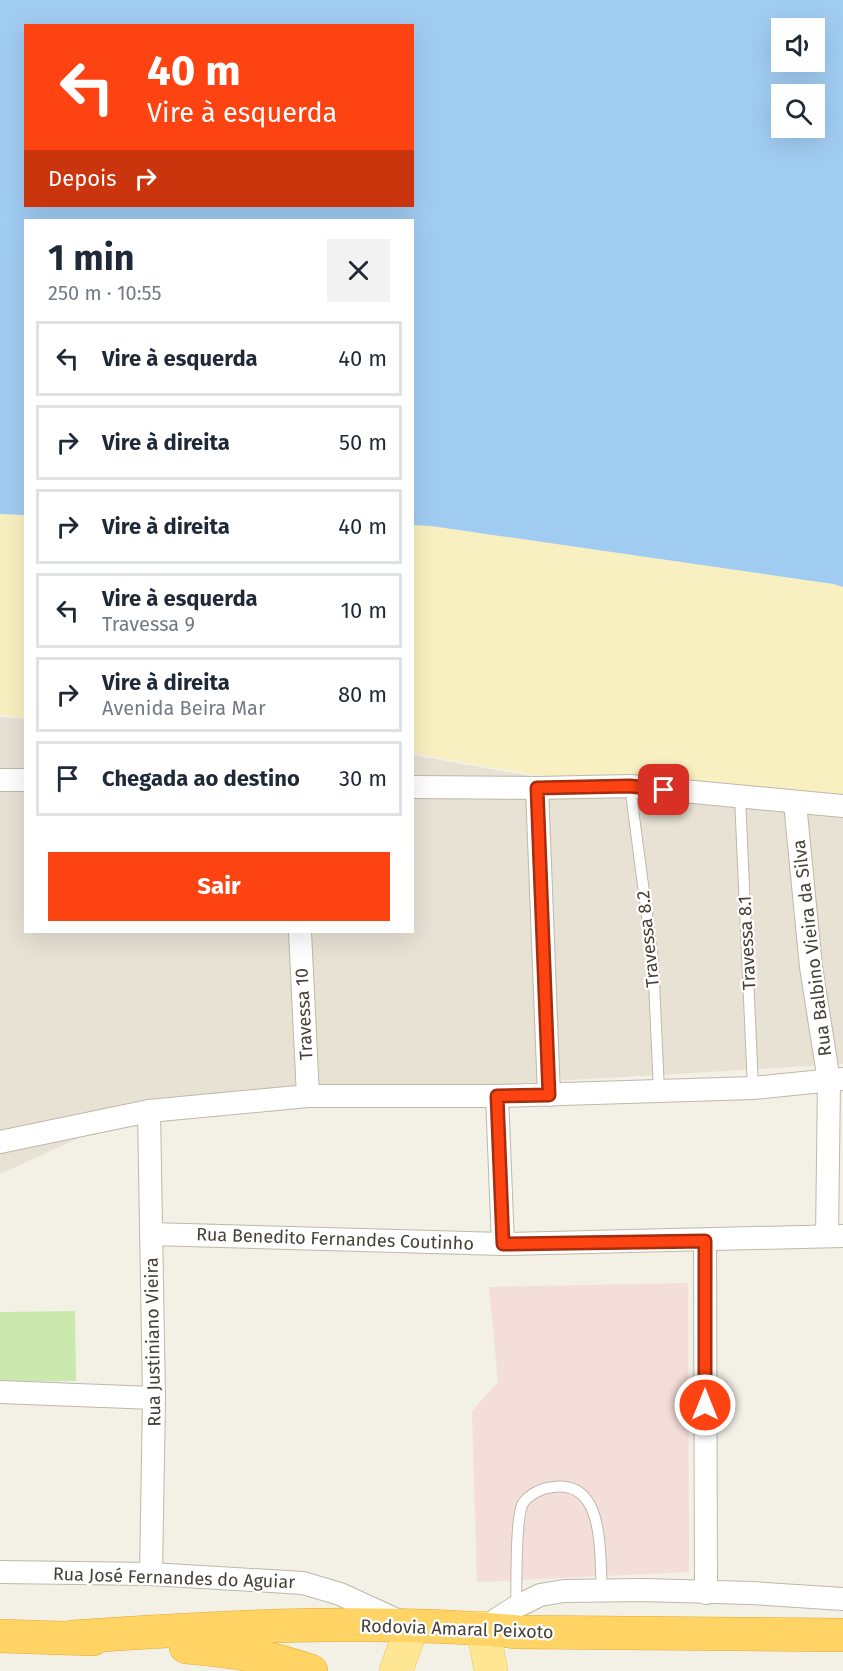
<!DOCTYPE html>
<html lang="pt">
<head>
<meta charset="utf-8">
<style>
	body { margin:0; font-family:"Fira Sans",sans-serif; background:#f2f2f3; color:#1f2937; height:100vh; display:flex; flex-direction:column; font-size:22px; white-space:nowrap }
	* { box-sizing:border-box; margin:0 }
	p { font-size:20px; color:#747a83 }
	.icon { flex:none; width:33px; height:33px; fill:none; stroke:currentColor; stroke-width:2; stroke-linecap:round; stroke-linejoin:round }
	.map { position:relative; flex:1; overflow:hidden }
	.side { position:absolute; left:24px; top:219px; width:390px; height:714px; display:flex; flex-direction:column; background:#fff; border-radius:0px; box-shadow:0 6px 24px #0002 }
	.side>* { flex:none }
	.hud { position:absolute; left:24px; top:24px; width:390px; height:183px; border-radius:0px; box-shadow:0 6px 24px #0002; background:#fe4312; color:#fff; overflow:hidden }
	.buttons { position:absolute; left:771px; top:18px; display:grid; gap:12px }
	.buttons a { display:grid; place-items:center; width:54px; height:54px; border-radius:0px; background:#fff; box-shadow:0 6px 24px #0002; font-size:30px }
	.pin { position:absolute; display:grid; place-items:center; width:51px; height:51px; color:#fff; margin:-26px; border-radius:12px; box-shadow:0 3px 9px #0006 }
	.me { position:absolute; width:66px; margin:-33px; rotate:0deg; stroke-linejoin:round; filter:drop-shadow(0 0 4px #0008) }
	.turn { display:flex; align-items:center; gap:21px; height:126px; padding:0 24px; font-size:27px }
	.turn .icon { width:78px; height:78px; stroke-width:2.5 }
	.turn b { display:block; font-size:42px; line-height:51px }
	.then { display:flex; align-items:center; height:57px; padding:0 24px; background:#0003; gap:12px; font-size:22px }
	.round { display:grid; place-items:center; flex:none; width:63px; height:63px; border-radius:0px; background:#f2f2f3 }
	.overview { display:flex; align-items:center; justify-content:space-between; height:102px; padding:0 24px }
	h1 { font-size:36px; font-weight:700; line-height:45px }
	.cta { display:flex; gap:12px; margin-top:auto; padding:12px 24px }
	.cta a { flex:1; height:69px; border-radius:0px; background:#fe4312; color:#fff; font-size:24px; font-weight:700; line-height:69px; text-align:center }
	ul { padding:0; list-style:none }
	li { display:flex; align-items:center; gap:18px; height:75px; margin:0 12px 9px; padding:0 12px; border:3px solid #e0e1e3; border-radius:0px }
	li div { flex:1 }
	li b { display:block; font-size:22px }
	li em { font-style:normal }
	.map>svg:first-child { display:block }
	.residential { fill:#e7e2d4 }
	.medical { fill:#f4ded9 }
	.green { fill:#cbe9ae }
	.sand { fill:#f9f0c1 }
	.water { fill:#a1ccf2; fill-rule:evenodd }
	.lines { fill:none; stroke-linecap:round; stroke-linejoin:round }
	.lane-casing { stroke:#bfb8a8; stroke-width:12 }
	.street-casing { stroke:#bfb8a8; stroke-width:24 }
	.primary-casing { stroke:#e6c661; stroke-width:34 }
	.highway-casing { stroke:#e1aa33; stroke-width:34 }
	.lane { stroke:#fff; stroke-width:10 }
	.street { stroke:#fff; stroke-width:22 }
	.primary { stroke:#ffe693; stroke-width:33 }
	.highway { stroke:#ffd465; stroke-width:33 }
	.route-casing { stroke:#a52c0c; stroke-width:15 }
	.route { stroke:#fe4312; stroke-width:10 }
	.labels { text-anchor:middle; stroke-width:4.5; stroke-linejoin:round; paint-order:stroke }
	.street-label { font-size:18px; fill:#464035; stroke:#fff }
</style>
</head>
<body>
<div class="map">
<svg width="843" height="1671" viewBox="0 0 843 1671">
	<rect width="100%" height="100%" fill="#f3f0e6"/>
	<!-- residential -->
	<polygon class="residential" points="0,717 25,719 26,932 412,932 413,755 530,776 843,804 843,1064 151,1105 0,1174"/>
	<!-- medical -->
	<polygon class="medical" points="688,1283 689,1572 477,1582 472,1411 498,1382 489,1287"/>
	<!-- green -->
	<polygon class="green" points="75,1311 76,1381 0,1382 0,1312"/>
	<!-- sand -->
	<g class="sand">
		<polygon points="0,514 25,515 25,718 0,714"/>
		<polygon points="413,525 431,526 833,584 843,587 843,795 534,775 413,753"/>
	</g>
	<!-- water -->
	<path class="water" d="M0,0H843V587L833,584L431,526L413,525L412,220H26L25,515L0,514ZM26,26H412V206H26ZM782,28H814V62H782ZM782,94H814V128H782Z"/>
	<g class="lines">
		<!-- lane casing -->
		<g class="lane-casing">
			<g id="lane">
				<polyline points="630,786 653,961 659,1091"/>
				<polyline points="740,797 753,1088"/>
				<path d="M516,1606C517,1582 515,1525 522,1505C527,1495 542,1488 553,1487C606,1480 599,1554 602,1590"/>
			</g>
		</g>
		<!-- street casing -->
		<g class="street-casing">
			<g id="street">
				<polyline points="0,780 26,780"/>
				<polyline points="412,787 537,788 630,786 843,806"/>
				<polyline points="537,788 549,1095"/>
				<polyline points="795,803 811,967 829,1081 827,1236"/>
				<polyline points="300,932 308,1096"/>
				<polyline points="497,1096 503,1244"/>
				<polyline points="149,1111 154,1398 151,1574"/>
				<polyline points="0,1142 149,1111 308,1096 497,1096 753,1088 843,1079"/>
				<polyline points="151,1234 503,1244 843,1236"/>
				<polyline points="705,1241 706,1593"/>
				<polyline points="0,1392 154,1398"/>
				<polyline points="0,1572 151,1574 303,1583 340,1594 399,1621"/>
				<polyline points="483,1628 516,1607 540,1595 564,1591 643,1590 751,1593 843,1599"/>
			</g>
		</g>
		<!-- primary casing -->
		<g class="primary-casing">
			<g id="primary">
				<polyline points="483,1628 491,1671"/>
				<polyline points="396,1671 412,1626"/>
			</g>
		</g>
		<!-- highway casing -->
		<g class="highway-casing">
			<g id="highway">
				<polyline points="0,1636 93,1639"/>
				<path d="M72,1637C219,1627 371,1618 518,1632L843,1635"/>
				<path d="M186,1647C232,1651 267,1656 311,1671"/>
			</g>
		</g>
		<!-- lane -->
		<use href="#lane" class="lane"/>
		<!-- street -->
		<use href="#street" class="street"/>
		<!-- primary -->
		<use href="#primary" class="primary"/>
		<!-- highway -->
		<use href="#highway" class="highway"/>
	</g>
	<g class="lines">
		<!-- route casing -->
		<g class="route-casing">
			<polyline id="route" points="664,790 630,786 537,788 549,1095 497,1096 503,1244 705,1241 705,1405"/>
		</g>
		<!-- route -->
		<use href="#route" class="route"/>
	</g>
	<g class="labels">
		<!-- street labels -->
		<g class="street-label">
			<text transform="translate(648 939) rotate(-96)" y="6">Travessa 8.2</text>
			<text transform="translate(747 943) rotate(-93)" y="6">Travessa 8.1</text>
			<text transform="translate(812 948) rotate(-97)" y="6">Rua Balbino Vieira da Silva</text>
			<text transform="translate(304 1014) rotate(-93)" y="6">Travessa 10</text>
			<text transform="translate(335 1239) rotate(2)" y="6">Rua Benedito Fernandes Coutinho</text>
			<text transform="translate(153 1342) rotate(-91)" y="6">Rua Justiniano Vieira</text>
			<text transform="translate(174 1578) rotate(2)" y="6">Rua José Fernandes do Aguiar</text>
			<text transform="translate(457 1629) rotate(2)" y="6">Rodovia Amaral Peixoto</text>
		</g>
	</g>
</svg>
<div class="buttons">
<a><svg class="icon" aria-label="sound" viewBox="0 0 24 24"><path d="M4 9h4l5-4v14l-5-4H4zM17 9q2 3 0 6"/></svg></a>
<a><svg class="icon" aria-label="search" viewBox="0 0 24 24"><circle cx="10" cy="10" r="6"/><path d="M15 15l6 6"/></svg></a>
</div>
<div class="pin" style="left:664px;top:790px;background:#d93025"><svg class="icon" aria-label="arrive" viewBox="0 0 24 24"><path d="M6 21V4h12l-3 4 3 4H6"/></svg></div>
<svg class="me" style="left:705px;top:1405px" viewBox="-20 -20 40 40"><circle r="17" fill="#fe4312" stroke="#fff" stroke-width="3"/><path d="M0-11L8 9 0 5-8 9z" fill="#fff"/></svg>
<div class="hud">
<div class="turn"><svg class="icon" aria-label="left" viewBox="0 0 24 24"><path d="M17 20v-9H6M10 6l-5 5 5 5"/></svg><div><b>40 m</b>Vire à esquerda</div></div>
<div class="then">Depois<svg class="icon" aria-label="right" viewBox="0 0 24 24"><path d="M7 20v-9h11M14 6l5 5-5 5"/></svg></div>
</div>
<section class="side">
<div class="overview"><div><h1>1 min</h1><p>250 m · 10:55</p></div><a class="round"><svg class="icon" aria-label="close" viewBox="0 0 24 24"><path d="M6 6l12 12M18 6L6 18"/></svg></a></div>
<ul>
<li><svg class="icon" aria-label="left" viewBox="0 0 24 24"><path d="M17 20v-9H6M10 6l-5 5 5 5"/></svg><div><b>Vire à esquerda</b></div><em>40 m</em></li>
<li><svg class="icon" aria-label="right" viewBox="0 0 24 24"><path d="M7 20v-9h11M14 6l5 5-5 5"/></svg><div><b>Vire à direita</b></div><em>50 m</em></li>
<li><svg class="icon" aria-label="right" viewBox="0 0 24 24"><path d="M7 20v-9h11M14 6l5 5-5 5"/></svg><div><b>Vire à direita</b></div><em>40 m</em></li>
<li><svg class="icon" aria-label="left" viewBox="0 0 24 24"><path d="M17 20v-9H6M10 6l-5 5 5 5"/></svg><div><b>Vire à esquerda</b><p>Travessa 9</p></div><em>10 m</em></li>
<li><svg class="icon" aria-label="right" viewBox="0 0 24 24"><path d="M7 20v-9h11M14 6l5 5-5 5"/></svg><div><b>Vire à direita</b><p>Avenida Beira Mar</p></div><em>80 m</em></li>
<li><svg class="icon" aria-label="arrive" viewBox="0 0 24 24"><path d="M6 21V4h12l-3 4 3 4H6"/></svg><div><b>Chegada ao destino</b></div><em>30 m</em></li>
</ul>
<div class="cta"><a>Sair</a></div>
</section>
</div>
</body>
</html>
